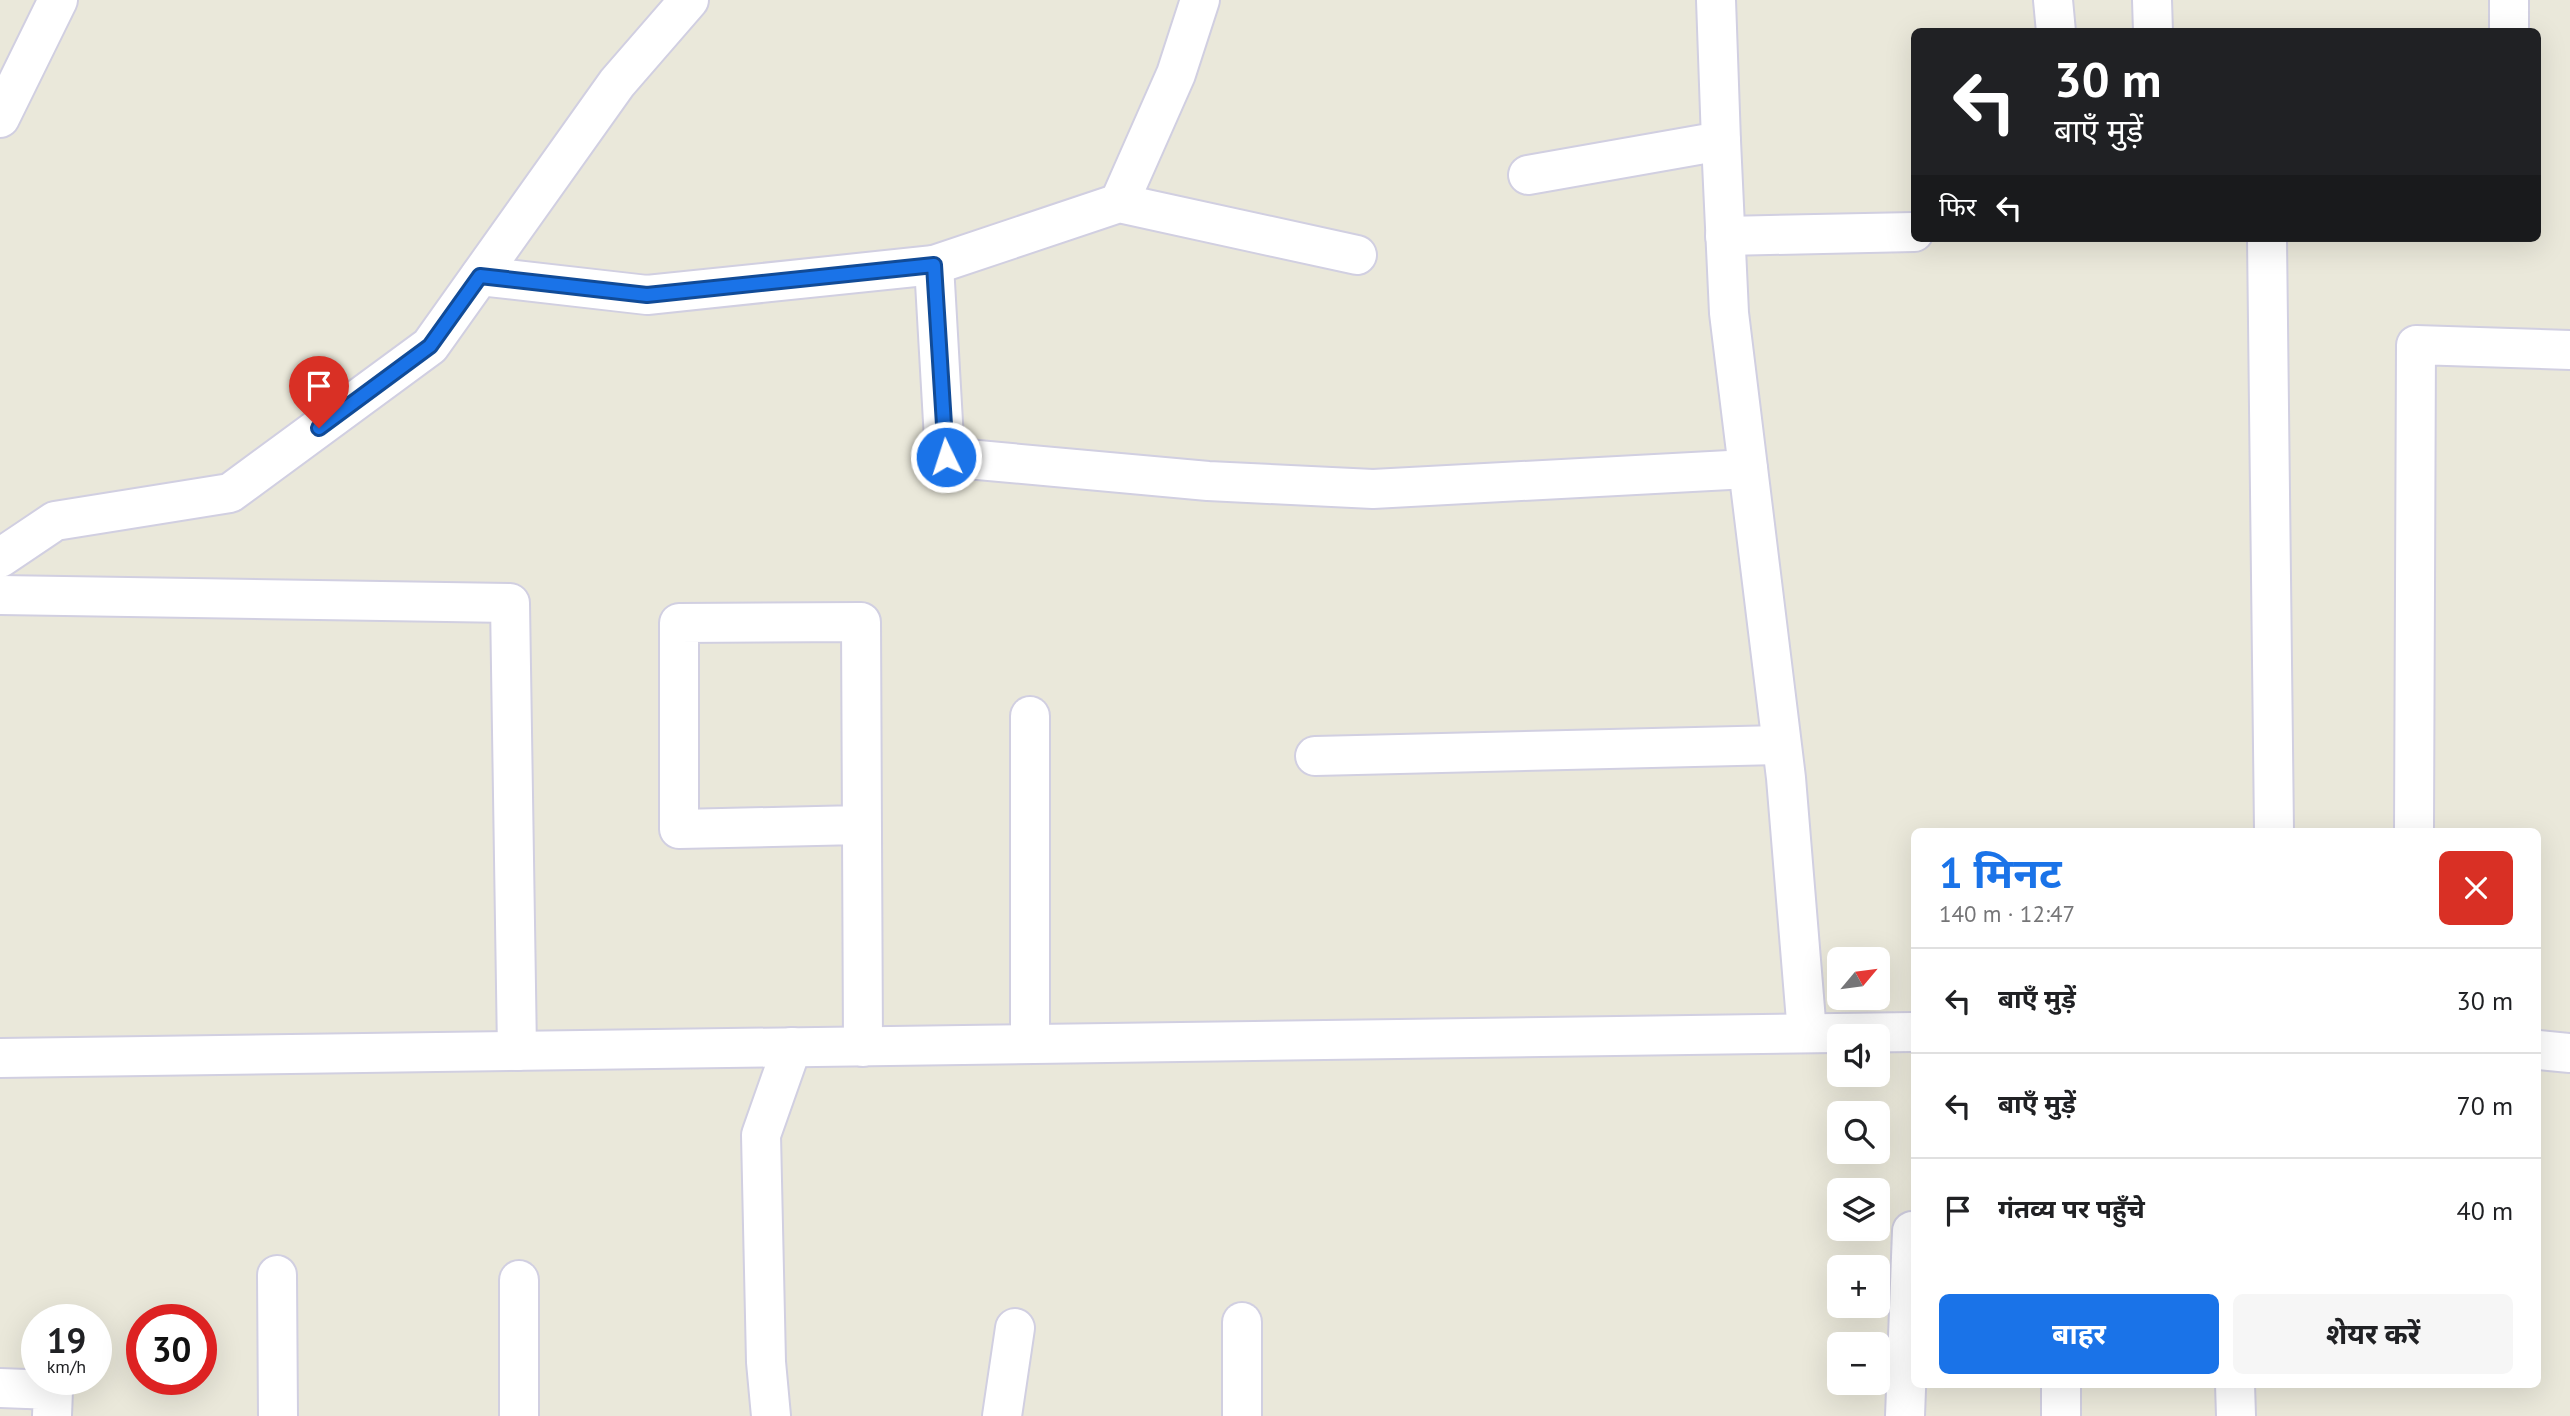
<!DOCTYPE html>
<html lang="hi">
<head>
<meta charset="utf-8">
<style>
	body { margin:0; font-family:"PT Sans","Noto Sans Devanagari",sans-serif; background:#f6f6f6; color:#202124; height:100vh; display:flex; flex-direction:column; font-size:26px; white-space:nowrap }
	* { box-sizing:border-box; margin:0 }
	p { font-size:23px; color:#757577 }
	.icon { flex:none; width:38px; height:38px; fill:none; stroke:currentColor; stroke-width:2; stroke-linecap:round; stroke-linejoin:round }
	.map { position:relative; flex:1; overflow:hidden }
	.panel { position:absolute; left:1911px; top:828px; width:630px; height:560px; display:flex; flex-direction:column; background:#fff; border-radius:10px; box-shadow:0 7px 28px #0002 }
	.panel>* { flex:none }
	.hud { position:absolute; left:1911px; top:28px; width:630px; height:214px; border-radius:10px; box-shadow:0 7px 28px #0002; background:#202124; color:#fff; overflow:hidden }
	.needle { width:46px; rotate:61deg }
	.tools { position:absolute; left:1827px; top:947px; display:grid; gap:14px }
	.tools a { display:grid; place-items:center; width:63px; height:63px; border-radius:10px; background:#fff; box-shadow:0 7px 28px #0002; font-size:35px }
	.speed { position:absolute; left:21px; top:1304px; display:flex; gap:14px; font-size:35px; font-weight:700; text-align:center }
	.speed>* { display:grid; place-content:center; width:91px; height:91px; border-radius:50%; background:#fff; box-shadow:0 7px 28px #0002; line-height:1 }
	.speed small { font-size:18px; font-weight:400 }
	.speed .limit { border:10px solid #d22; background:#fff; color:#111 }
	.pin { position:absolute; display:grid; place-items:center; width:60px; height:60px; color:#fff; margin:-72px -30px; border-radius:50% 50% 50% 0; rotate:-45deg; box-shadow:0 0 7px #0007 }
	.pin .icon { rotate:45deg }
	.me { position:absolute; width:77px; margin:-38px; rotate:356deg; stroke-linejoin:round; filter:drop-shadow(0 0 5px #0008) }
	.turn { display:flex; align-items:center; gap:24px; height:147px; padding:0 28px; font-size:32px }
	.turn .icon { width:91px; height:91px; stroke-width:2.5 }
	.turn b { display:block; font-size:49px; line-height:60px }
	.then { display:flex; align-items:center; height:66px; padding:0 28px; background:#0003; gap:14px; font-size:26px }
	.round { display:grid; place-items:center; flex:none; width:74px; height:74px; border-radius:10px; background:#f6f6f6 }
	.headline { display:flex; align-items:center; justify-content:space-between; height:119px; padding:0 28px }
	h1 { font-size:42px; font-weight:700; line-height:52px; color:#1a73e8 }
	.cta { display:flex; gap:14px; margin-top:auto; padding:14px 28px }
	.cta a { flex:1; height:80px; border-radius:10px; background:#1a73e8; color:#fff; font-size:28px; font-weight:700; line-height:80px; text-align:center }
	.cta a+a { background:#f6f6f6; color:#202124 }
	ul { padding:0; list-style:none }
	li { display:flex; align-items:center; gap:21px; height:105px; padding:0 28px; border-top:2px solid #e0e0e0 }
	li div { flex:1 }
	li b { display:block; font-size:26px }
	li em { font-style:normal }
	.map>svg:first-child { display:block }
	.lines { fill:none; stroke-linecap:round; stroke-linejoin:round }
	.minor-casing { stroke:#d1cfe1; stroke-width:42 }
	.minor { stroke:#fff; stroke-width:38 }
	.route-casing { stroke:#114b97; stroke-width:18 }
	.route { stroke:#1a73e8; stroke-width:12 }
</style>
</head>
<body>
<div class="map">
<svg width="2570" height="1416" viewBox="0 0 2570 1416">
	<rect width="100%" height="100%" fill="#eae8da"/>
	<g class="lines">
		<!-- minor casing -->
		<g class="minor-casing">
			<g id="minor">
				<polyline points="2053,0 2056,32"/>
				<polyline points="2152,0 2153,32"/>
				<polyline points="2509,32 2509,0"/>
				<polyline points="0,118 58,0"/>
				<polyline points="1721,141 1729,313 1786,778 1807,1033"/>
				<polyline points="1528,175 1721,141 1716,0"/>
				<polyline points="1119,203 1176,74 1200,0"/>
				<polyline points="1725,236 1914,232"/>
				<polyline points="2267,238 2274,831"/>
				<polyline points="934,265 945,457 1208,481 1373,489 1748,469"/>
				<polyline points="480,276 647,295 934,265 1119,203 1357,255"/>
				<polyline points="0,558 55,521 230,493 430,346 617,83 689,0"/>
				<polyline points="0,595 510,603 517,1051"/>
				<polyline points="1315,756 1781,745"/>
				<polyline points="860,825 679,829 679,623 861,622 863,1047"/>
				<polyline points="2414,831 2416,345 2570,350"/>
				<polyline points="1030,1044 1030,716"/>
				<polyline points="2538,1050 2570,1053"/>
				<polyline points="0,1058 1914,1032"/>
				<polyline points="277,1275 278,1416"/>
				<polyline points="519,1280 519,1416"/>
				<polyline points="1242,1322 1242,1416"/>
				<polyline points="2235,1384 2236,1416"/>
				<polyline points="0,1388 53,1390 52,1416"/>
				<polyline points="771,1416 766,1362 761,1135 792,1047"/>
				<polyline points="1002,1416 1015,1328"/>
				<polyline points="1905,1416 1912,1231"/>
				<polyline points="2061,1416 2061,1384"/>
			</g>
		</g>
		<!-- minor -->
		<use href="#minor" class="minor"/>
	</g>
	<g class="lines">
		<!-- route casing -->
		<g class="route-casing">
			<polyline id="route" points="319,428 430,346 480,276 647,295 934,265 946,457"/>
		</g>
		<!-- route -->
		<use href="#route" class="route"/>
	</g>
</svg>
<div class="tools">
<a><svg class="needle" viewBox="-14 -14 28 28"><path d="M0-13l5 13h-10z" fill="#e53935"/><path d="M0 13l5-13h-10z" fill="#757577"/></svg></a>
<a><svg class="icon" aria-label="sound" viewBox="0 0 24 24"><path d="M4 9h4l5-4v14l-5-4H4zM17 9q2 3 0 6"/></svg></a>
<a><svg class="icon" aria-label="search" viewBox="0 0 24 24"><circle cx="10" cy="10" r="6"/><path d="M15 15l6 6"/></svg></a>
<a><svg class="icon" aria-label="layers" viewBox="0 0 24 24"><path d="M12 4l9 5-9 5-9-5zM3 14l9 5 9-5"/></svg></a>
<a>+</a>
<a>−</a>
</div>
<div class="speed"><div>19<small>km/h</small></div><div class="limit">30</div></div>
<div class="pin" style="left:319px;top:428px;background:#d93025"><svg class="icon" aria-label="arrive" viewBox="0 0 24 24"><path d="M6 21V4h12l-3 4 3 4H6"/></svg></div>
<svg class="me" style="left:946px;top:457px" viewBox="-20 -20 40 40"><circle r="17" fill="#1a73e8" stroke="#fff" stroke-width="3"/><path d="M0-11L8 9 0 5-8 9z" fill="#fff"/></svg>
<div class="hud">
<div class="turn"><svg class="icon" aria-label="left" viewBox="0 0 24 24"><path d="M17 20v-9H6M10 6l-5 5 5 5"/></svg><div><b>30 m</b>बाएँ मुड़ें</div></div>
<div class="then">फिर<svg class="icon" aria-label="left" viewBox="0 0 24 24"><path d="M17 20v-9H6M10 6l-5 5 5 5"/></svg></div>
</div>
<section class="panel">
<div class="headline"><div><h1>1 मिनट</h1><p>140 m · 12:47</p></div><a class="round" style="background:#d93025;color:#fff"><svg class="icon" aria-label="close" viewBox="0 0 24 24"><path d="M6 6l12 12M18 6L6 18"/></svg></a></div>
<ul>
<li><svg class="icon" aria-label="left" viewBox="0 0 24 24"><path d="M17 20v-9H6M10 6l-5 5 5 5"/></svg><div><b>बाएँ मुड़ें</b></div><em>30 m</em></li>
<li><svg class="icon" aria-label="left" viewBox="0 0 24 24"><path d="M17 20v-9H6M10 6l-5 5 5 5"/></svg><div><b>बाएँ मुड़ें</b></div><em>70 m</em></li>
<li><svg class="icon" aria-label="arrive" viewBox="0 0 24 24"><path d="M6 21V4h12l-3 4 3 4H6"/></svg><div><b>गंतव्य पर पहुँचे</b></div><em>40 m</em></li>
</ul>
<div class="cta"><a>बाहर</a><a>शेयर करें</a></div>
</section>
</div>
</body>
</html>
